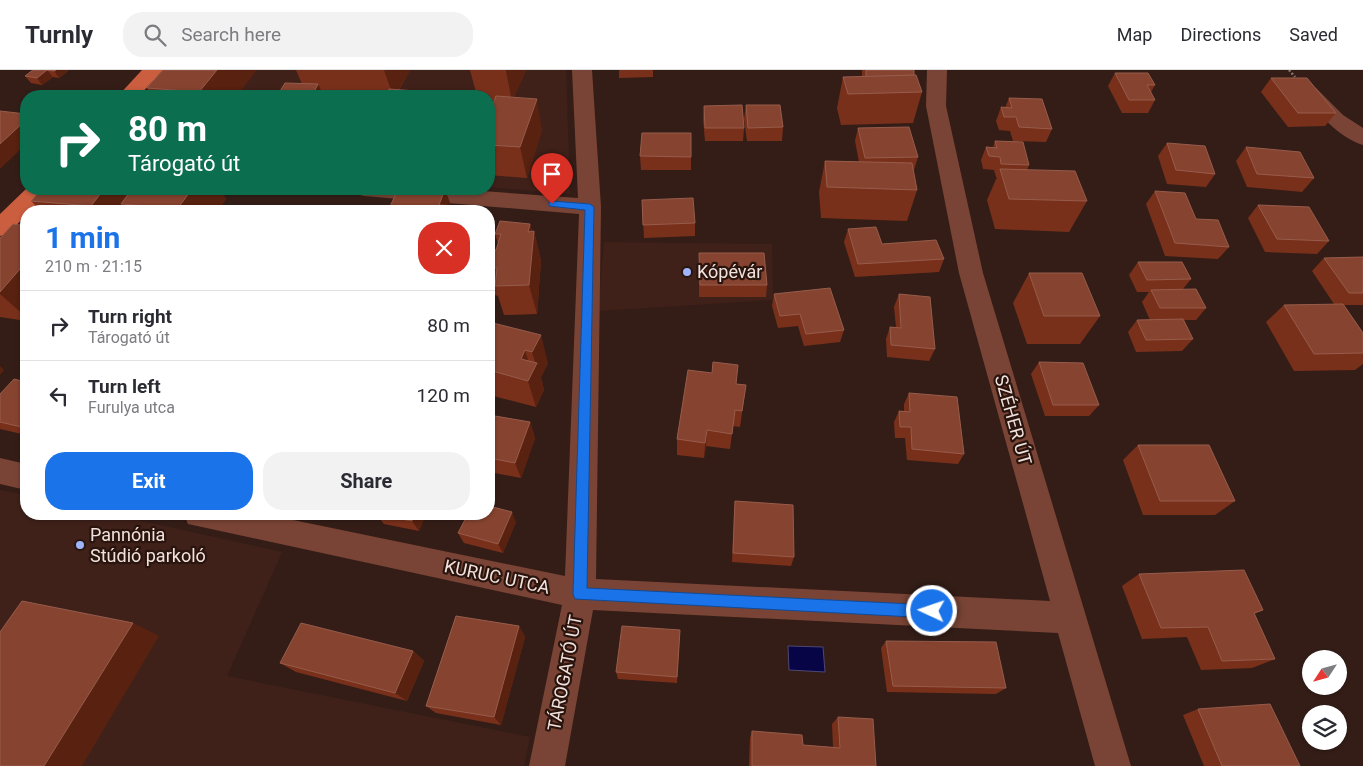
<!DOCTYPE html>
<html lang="en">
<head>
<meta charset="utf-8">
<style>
	body { margin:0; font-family:Roboto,sans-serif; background:#f2f2f3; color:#2b2b33; height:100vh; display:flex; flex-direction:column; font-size:19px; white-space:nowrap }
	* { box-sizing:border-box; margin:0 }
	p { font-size:16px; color:#7c7c81 }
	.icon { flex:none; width:28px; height:28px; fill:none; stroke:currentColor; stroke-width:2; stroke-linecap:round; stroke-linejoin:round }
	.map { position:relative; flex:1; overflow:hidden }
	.side { position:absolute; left:20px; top:135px; width:475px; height:315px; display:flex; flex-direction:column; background:#fff; border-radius:20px; box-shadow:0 1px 4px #0004 }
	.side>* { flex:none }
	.top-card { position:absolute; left:20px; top:20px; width:475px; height:105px; border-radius:20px; box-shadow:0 1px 4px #0004; background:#0b6e4f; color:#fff; overflow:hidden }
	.needle { width:32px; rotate:234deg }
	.tools { position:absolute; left:1302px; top:580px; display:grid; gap:10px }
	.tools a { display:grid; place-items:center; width:45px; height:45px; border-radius:50%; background:#fff; box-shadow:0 1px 4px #0004; font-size:25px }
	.pin { position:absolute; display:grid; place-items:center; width:42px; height:42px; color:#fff; margin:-51px -21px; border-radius:50% 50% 50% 0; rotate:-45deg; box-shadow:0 0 5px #0007 }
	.pin .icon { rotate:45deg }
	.me { position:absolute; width:55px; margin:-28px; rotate:273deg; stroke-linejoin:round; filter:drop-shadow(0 0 4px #0008) }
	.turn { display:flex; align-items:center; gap:18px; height:105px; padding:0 25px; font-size:22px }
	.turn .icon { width:65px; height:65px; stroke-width:2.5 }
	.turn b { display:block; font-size:35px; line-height:42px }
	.round { display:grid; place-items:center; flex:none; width:52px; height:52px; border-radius:20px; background:#f2f2f3 }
	.head { display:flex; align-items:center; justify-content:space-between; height:85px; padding:0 25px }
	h1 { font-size:30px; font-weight:700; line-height:38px; color:#1a73e8 }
	.cta { display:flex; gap:10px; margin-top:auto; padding:10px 25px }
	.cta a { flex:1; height:58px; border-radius:20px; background:#1a73e8; color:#fff; font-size:20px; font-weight:700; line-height:58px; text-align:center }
	.cta a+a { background:#f2f2f3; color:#2b2b33 }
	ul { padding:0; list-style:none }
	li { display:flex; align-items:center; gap:15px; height:70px; padding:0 25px; border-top:1px solid #e1e1e2 }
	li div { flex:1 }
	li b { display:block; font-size:19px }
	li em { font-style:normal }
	header { display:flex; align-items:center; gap:30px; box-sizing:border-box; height:70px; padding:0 25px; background:#fff; border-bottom:1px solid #e1e1e2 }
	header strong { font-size:24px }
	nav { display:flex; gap:28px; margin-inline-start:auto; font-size:18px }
	.search { width:350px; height:45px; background:#f2f2f3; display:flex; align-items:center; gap:12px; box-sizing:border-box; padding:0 18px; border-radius:20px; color:#7c7c81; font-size:19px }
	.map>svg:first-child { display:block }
	.built { fill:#3f2119 }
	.water { fill:#080546; stroke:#4e4773 }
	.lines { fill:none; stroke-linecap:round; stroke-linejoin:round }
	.path { stroke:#8d7973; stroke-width:2.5; stroke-dasharray:2 2; stroke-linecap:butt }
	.minor { fill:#794435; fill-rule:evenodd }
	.major { fill:#cc5e40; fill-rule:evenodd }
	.wall { fill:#79301b }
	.shaded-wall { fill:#582110 }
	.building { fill:#864330; stroke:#975c4b }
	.route { fill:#1a73e8; stroke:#114b97 }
	.poi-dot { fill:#9eb4fd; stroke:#2a140e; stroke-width:2 }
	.labels { text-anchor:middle; stroke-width:4.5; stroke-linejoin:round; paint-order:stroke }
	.poi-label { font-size:18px; fill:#f2e2dd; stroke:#2a140e; text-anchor:start }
	.street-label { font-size:18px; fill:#f2e2dd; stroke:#2a140e }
</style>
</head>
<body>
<header>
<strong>Turnly</strong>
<div class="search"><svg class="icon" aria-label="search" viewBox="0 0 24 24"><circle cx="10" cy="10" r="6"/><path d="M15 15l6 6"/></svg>Search here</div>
<nav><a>Map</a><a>Directions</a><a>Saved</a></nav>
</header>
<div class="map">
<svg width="1363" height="696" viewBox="0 0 1363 696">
	<rect width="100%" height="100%" fill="#341d17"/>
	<!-- built -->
	<g class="built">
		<polygon points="183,0 566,0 570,124 489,117 489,26 159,26"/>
		<polygon points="604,172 772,174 773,230 598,241"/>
		<polygon points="0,420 26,425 26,444 110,444 282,482 227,606 530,667 524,696 0,696"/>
	</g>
	<!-- water -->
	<polygon class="water" points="788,576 823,577 825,602 789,600"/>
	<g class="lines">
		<!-- path -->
		<polyline class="path" points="1289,0 1295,7"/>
		<!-- minor -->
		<g class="minor">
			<polygon points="572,0 592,0 601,137 596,509 1050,531 959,203 926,36 927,0 947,0 946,36 983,203 1131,696 1095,696 1058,563 593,540 565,696 529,696 562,535 188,454 184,444 264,444 565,506 579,144 364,126 356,124 353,119 455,119 578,128"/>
			<path d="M1309,16L1316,18L1343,45L1363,58V75C1339,68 1319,43 1302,26L1299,22L1302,18Z"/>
			<polygon points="0,388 26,394 26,420 0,414"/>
		</g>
		<!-- major -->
		<g class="major">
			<polygon points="142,0 163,0 139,26 118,26"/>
			<polygon points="26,119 50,119 30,141 26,141 26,145 8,164 0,166 0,144"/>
		</g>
	</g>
	<!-- wall -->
	<g class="wall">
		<polygon points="33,0 67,0 68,1 59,8 53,7 42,15 31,13 25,6"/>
		<polygon points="163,0 237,26 152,26 147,18"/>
		<polygon points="296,0 410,0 399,20 430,22 431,26 369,26 322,22 324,26 277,26 302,14"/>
		<polygon points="470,0 526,0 514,27 542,60 527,108 489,105 489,45 494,30 489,30 489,26 477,26"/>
		<polygon points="619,0 653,0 653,7 619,8"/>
		<polygon points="862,0 914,0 914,5 922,22 913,53 841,55 837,38 843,7 862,7"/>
		<polygon points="1115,3 1155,15 1151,22 1155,30 1148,43 1122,43 1108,16"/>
		<polygon points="1271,8 1336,43 1325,56 1288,57 1261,22"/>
		<polygon points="1009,28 1052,59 1046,72 1013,71 1010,61 999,60 996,51 1001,37 1005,38"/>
		<polygon points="746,35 783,57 782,71 747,71 744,49"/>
		<polygon points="704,36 744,58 743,71 705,71 703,49"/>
		<polygon points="858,58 918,87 914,100 913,100 917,120 907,151 821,148 819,122 825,91 859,92 855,71"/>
		<polygon points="691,63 691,100 641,100 640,86"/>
		<polygon points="995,71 1029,95 1027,100 1087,131 1069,162 995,159 987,130 997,107 996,107 994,100 983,99 981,90 986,77 993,77"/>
		<polygon points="1167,73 1215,104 1206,117 1167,114 1158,86"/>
		<polygon points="1246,77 1314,108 1302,122 1247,117 1236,91"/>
		<polygon points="42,119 219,119 226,129 218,141 41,141 31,131"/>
		<polygon points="1155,121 1196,149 1229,177 1218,189 1165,186 1146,134"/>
		<polygon points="642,130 695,153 695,166 644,168"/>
		<polygon points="1258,135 1329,171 1317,184 1265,182 1248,148"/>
		<polygon points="530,154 532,161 534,161 541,191 537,244 504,245 498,226 495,225 489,204 489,186 496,180 498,174 495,164"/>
		<polygon points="26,156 26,251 0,247 0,168"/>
		<polygon points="848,159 882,174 944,189 939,202 855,207 844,172"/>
		<polygon points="699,183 767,215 766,227 699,227"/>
		<polygon points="1363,187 1363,235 1344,235 1363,263 1363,294 1355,300 1294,301 1266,252 1284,235 1334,234 1312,201 1324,188"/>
		<polygon points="1138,192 1191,209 1183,219 1206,238 1196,250 1184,250 1193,269 1182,281 1136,282 1128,262 1137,250 1150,250 1142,232 1149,222 1137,222 1129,205"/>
		<polygon points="1029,203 1100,246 1080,274 1027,274 1013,233"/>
		<polygon points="774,224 844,260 840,272 804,276 798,256 778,258 772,236"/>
		<polygon points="899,224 935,279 929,291 887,287 886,269 890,257 896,257 894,237"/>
		<polygon points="489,252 548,293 541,307 544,320 536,337 489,325"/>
		<polygon points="1039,292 1099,335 1089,346 1045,346 1031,304"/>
		<polygon points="26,312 26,365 0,359 0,324"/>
		<polygon points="736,314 746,315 740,357 733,356 730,379 706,376 704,388 677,385 677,369"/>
		<polygon points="909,323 964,384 958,394 907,390 905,368 895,368 894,352 899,341 904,341 904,334"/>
		<polygon points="489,345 530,352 535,368 521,408 489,402"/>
		<polygon points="1138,375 1235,431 1215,445 1143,445 1123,390"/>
		<polygon points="735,431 794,487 791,496 732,492 734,441"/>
		<polygon points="376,444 426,444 419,461 384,454"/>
		<polygon points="516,452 503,483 464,473 458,463"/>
		<polygon points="1139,504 1263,540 1254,544 1275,589 1252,598 1201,600 1187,567 1142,569 1122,516"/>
		<polygon points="519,556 525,567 501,655 436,643 426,636"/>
		<polygon points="680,560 677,613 618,609 616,602"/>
		<polygon points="886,571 1006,618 996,624 887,622 881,578"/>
		<polygon points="413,581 424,591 407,631 296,602 280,593"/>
		<polygon points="1198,639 1300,696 1204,696 1183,645"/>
		<polygon points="838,647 876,696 749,696 750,668 752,661 803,675 833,677 832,654"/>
	</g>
	<!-- shaded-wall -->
	<g class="shaded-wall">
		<polygon points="47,0 53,7 42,15 37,8"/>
		<polygon points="56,0 67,0 68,1 59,8 54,1"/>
		<polygon points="217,0 257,0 237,26 201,26 199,22"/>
		<polygon points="384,0 410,0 395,26 393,26"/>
		<polygon points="506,0 526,0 512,32 506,1"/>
		<polygon points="318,14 324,26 312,26"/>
		<polygon points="537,29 542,60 527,108 520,77"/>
		<polygon points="26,50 26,74 0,99 0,74"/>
		<polygon points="104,119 139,119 121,134 127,141 95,141 91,136"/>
		<polygon points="192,119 219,119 226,129 218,141 180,141 178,138"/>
		<polygon points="445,119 453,141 439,135"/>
		<polygon points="530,154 534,168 534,161 541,191 537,244 529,215 528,162"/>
		<polygon points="26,192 26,247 0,224 0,222"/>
		<polygon points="541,265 548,293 541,307 544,320 536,337 521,289 525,280 532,303 536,295 532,282"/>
		<polygon points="0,296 4,300 0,305"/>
		<polygon points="530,352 535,368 521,408 515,393"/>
		<polygon points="707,360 706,376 704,388 705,373"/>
		<polygon points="512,442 516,452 503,483 498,474"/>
		<polygon points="415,444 426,444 419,461 412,451"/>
		<polygon points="133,553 159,566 82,696 44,696"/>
		<polygon points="519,556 525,567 501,655 494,647"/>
		<polygon points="680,560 680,567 677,613 677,607"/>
		<polygon points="413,581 424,591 407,631 395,623"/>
	</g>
	<!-- building -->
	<g class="building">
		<polygon points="33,0 56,0 54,1 47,0 37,8 25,6"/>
		<polygon points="163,0 217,0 199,22 147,18"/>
		<polygon points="866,0 914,0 914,5 866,7"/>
		<polygon points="1115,3 1148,3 1155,15 1147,15 1155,30 1129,30"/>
		<polygon points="916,5 922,22 848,24 843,7"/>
		<polygon points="1271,8 1307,8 1336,43 1298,43"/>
		<polygon points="285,13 318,14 312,26 277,26"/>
		<polygon points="389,19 430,22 428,26 385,26"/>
		<polygon points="496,26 537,29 520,77 489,75 489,44"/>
		<polygon points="1009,28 1042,29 1052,59 1019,57 1016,47 1004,47 1001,37 1012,38"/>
		<polygon points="742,35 744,58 705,58 704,36"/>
		<polygon points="746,35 780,35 783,57 748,58"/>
		<polygon points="0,41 26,44 26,50 0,74"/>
		<polygon points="909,57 918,87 865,88 858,58"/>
		<polygon points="642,63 691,63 691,87 640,86"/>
		<polygon points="995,71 1023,72 1029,95 1001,94 1000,87 989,86 986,77 997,78"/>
		<polygon points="1167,73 1205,76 1215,104 1176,100"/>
		<polygon points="1246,77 1300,82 1314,108 1257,104"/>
		<polygon points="825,91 912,93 917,120 827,117"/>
		<polygon points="1000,99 1075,101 1087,131 1009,129"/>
		<polygon points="42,119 104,119 91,136 31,131"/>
		<polygon points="132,119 192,119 178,138 121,134"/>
		<polygon points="398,119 445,119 439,135 456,136 454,141 388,141"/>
		<polygon points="1155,121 1185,123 1196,149 1218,150 1229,177 1175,173"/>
		<polygon points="693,128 695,153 643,155 642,130"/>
		<polygon points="1258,135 1309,137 1329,171 1277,169"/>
		<polygon points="500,151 530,154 528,162 534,161 529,215 495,216 497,198 489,197 489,186 490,180 496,180 501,164 495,164"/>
		<polygon points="13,154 26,156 26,192 0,222 0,168"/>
		<polygon points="876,157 882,174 936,170 944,189 858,194 848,159"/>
		<polygon points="699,183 764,183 767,215 700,215"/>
		<polygon points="1363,187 1363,223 1349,223 1324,188"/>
		<polygon points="1138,192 1182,192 1191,209 1147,210"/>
		<polygon points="1029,203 1082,203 1100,246 1044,246"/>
		<polygon points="830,218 844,260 806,264 800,244 780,246 774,224"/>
		<polygon points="1196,219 1206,238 1160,238 1151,220"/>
		<polygon points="899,224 930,227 935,279 891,275 890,257 901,258"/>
		<polygon points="1343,234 1363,263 1363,283 1314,284 1284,235"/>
		<polygon points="1183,249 1193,269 1146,270 1137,250"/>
		<polygon points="489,252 541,265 532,282 525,280 521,289 537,293 528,311 489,300"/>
		<polygon points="713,292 738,295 736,314 746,315 742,341 735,340 732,364 707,360 705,373 677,369 688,300 712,303"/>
		<polygon points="1039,292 1083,293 1099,335 1053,335"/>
		<polygon points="14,309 26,312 26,358 0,352 0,324"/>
		<polygon points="909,323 957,327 964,384 912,379 911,357 900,357 899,341 910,342"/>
		<polygon points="489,345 530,352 515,393 489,388"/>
		<polygon points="1138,375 1209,375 1235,431 1160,431"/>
		<polygon points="735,431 793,435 794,487 733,483"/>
		<polygon points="489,436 512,442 498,474 458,463 468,444 489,444"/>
		<polygon points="376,444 415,444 412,451"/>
		<polygon points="1244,500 1263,540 1254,543 1275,589 1222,591 1208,557 1161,558 1139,504"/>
		<polygon points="22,531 133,553 44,696 0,696 0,562"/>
		<polygon points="456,546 519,556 494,647 426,636"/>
		<polygon points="301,553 413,581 395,623 280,593"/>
		<polygon points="622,556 680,560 677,607 616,602"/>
		<polygon points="886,571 996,572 1006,618 893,616"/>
		<polygon points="1270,634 1300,696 1222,696 1198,639"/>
		<polygon points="838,647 873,649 876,696 752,696 752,661 802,665 803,675 840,678"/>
	</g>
	<!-- route -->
	<polygon class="route" points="552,131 590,134 594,137 587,518 932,535 937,537 939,541 937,546 932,548 575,529 573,524 585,140 549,136 549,132"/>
	<!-- markers -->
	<g class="poi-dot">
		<circle cx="687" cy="202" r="5"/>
		<circle cx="80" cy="475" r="5"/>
	</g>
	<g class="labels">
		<!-- poi labels -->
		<g class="poi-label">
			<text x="697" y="208">Kópévár</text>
			<text x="90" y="471">Pannónia<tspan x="90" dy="21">Stúdió parkoló</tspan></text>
		</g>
		<!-- street labels -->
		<g class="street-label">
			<text transform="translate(1013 350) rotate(74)" y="6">SZÉHER ÚT</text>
			<text transform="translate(497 507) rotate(12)" y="6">KURUC UTCA</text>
			<text transform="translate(565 603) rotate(-79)" y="6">TÁROGATÓ ÚT</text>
		</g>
	</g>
</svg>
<div class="tools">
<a><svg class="needle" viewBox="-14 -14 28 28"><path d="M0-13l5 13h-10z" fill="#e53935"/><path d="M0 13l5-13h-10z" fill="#7c7c81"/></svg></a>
<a><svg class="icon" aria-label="layers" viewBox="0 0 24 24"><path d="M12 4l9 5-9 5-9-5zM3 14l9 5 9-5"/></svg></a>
</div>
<div class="pin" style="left:552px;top:134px;background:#d93025"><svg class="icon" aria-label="arrive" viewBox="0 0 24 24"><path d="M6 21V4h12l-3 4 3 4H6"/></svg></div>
<svg class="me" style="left:932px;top:541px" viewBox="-20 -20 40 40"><circle r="17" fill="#1a73e8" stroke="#fff" stroke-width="3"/><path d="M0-11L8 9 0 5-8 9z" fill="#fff"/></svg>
<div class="top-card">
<div class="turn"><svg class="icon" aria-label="right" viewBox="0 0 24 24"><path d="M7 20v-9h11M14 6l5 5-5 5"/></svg><div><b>80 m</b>Tárogató út</div></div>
</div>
<section class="side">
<div class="head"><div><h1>1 min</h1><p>210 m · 21:15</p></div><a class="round" style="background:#d93025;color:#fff"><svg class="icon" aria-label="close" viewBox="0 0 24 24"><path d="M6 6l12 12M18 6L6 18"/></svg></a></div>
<ul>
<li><svg class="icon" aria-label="right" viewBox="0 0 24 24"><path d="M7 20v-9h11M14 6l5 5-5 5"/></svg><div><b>Turn right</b><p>Tárogató út</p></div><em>80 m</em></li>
<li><svg class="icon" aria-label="left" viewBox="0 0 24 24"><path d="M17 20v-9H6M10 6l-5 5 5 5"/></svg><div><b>Turn left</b><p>Furulya utca</p></div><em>120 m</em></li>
</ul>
<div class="cta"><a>Exit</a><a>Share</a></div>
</section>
</div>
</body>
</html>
